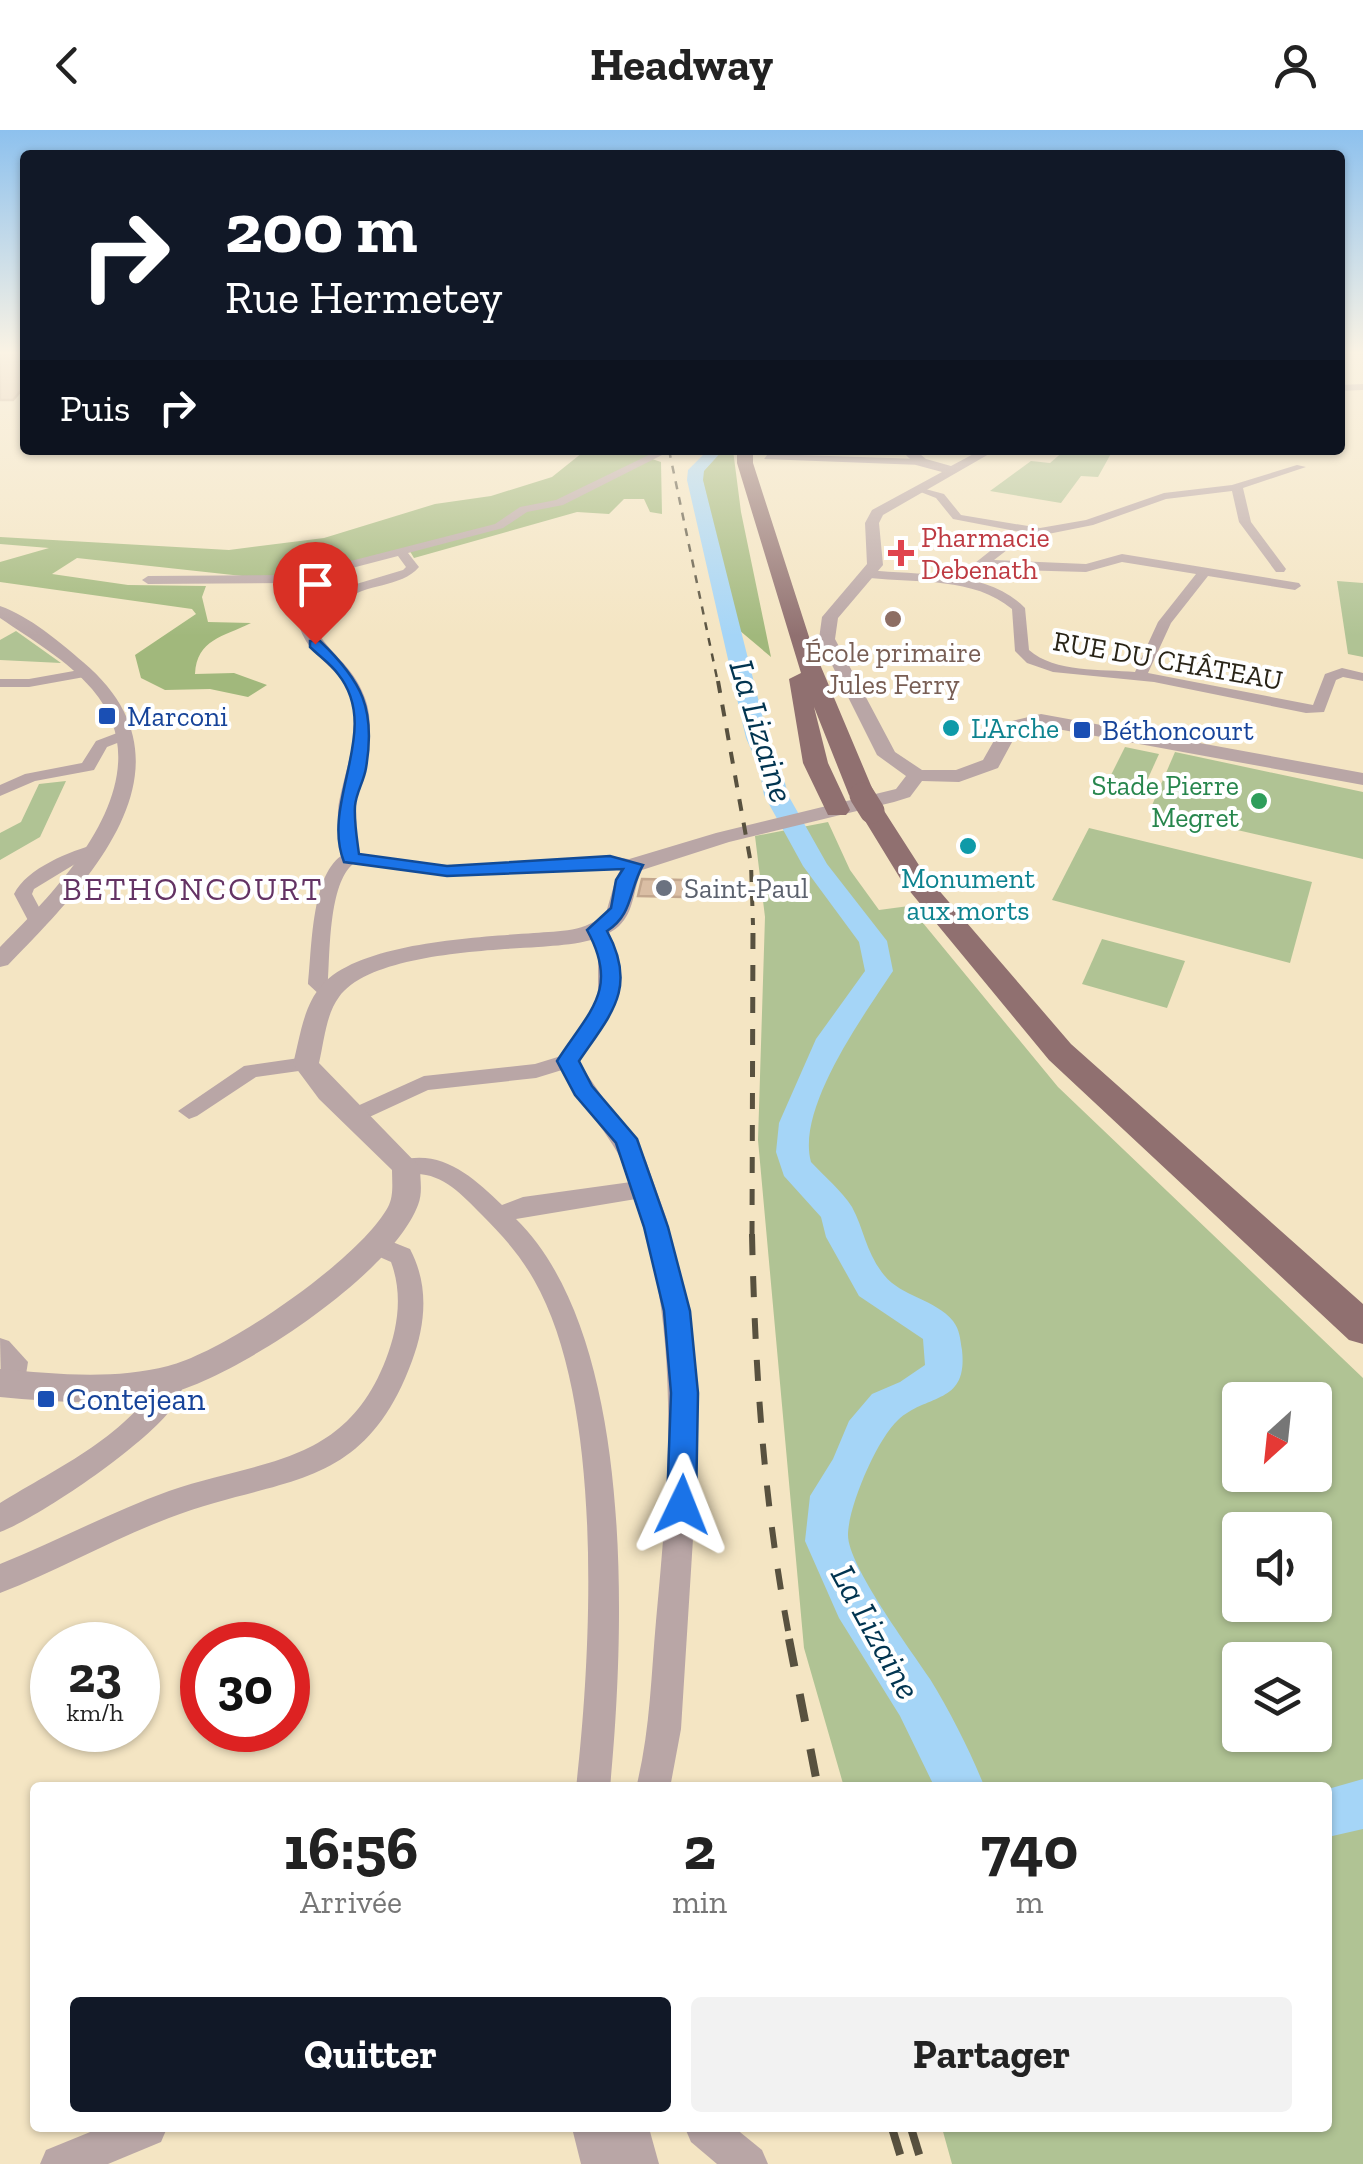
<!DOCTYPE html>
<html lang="fr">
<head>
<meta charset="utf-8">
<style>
	body { margin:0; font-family:"Zilla Slab",serif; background:#f2f2f2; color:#222; height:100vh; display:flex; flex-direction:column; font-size:38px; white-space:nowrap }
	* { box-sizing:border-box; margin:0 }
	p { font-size:32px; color:#767676 }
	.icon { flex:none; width:55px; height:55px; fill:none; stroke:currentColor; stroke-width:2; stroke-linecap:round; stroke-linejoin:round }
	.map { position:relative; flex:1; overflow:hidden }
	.panel { position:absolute; left:30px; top:1652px; width:1302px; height:350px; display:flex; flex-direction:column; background:#fff; border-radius:10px; box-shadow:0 2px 8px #0004 }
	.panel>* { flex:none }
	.guide { position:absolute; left:20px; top:20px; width:1325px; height:305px; border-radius:10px; box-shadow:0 2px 8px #0004; background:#111827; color:#fff; overflow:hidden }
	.needle { width:65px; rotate:207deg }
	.tools { position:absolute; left:1222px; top:1252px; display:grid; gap:20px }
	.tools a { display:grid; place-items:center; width:110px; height:110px; border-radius:10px; background:#fff; box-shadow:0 2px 8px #0004; font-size:50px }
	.speed { position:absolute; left:30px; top:1492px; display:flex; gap:20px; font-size:50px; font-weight:700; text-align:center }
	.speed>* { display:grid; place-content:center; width:130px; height:130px; border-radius:50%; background:#fff; box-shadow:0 2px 8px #0004; line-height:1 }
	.speed small { font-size:25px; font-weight:400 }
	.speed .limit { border:15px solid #d22; background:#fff; color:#111 }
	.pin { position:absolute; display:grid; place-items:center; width:85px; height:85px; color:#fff; margin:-102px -42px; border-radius:50% 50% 50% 0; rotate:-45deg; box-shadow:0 0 10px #0007 }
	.pin .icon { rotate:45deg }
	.me { position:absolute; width:110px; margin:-55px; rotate:2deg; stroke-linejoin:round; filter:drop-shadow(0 0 8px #0008) }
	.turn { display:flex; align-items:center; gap:35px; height:210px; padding:0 40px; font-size:45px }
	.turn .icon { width:130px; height:130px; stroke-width:2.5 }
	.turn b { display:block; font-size:70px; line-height:85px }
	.then { display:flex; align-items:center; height:95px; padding:0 40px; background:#0003; gap:20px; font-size:38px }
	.eta { display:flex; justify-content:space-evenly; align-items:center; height:170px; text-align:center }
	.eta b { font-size:60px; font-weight:700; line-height:70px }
	.button { display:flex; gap:20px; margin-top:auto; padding:20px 40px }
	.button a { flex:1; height:115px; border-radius:10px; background:#111827; color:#fff; font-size:40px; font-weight:700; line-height:115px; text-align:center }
	.button a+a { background:#f2f2f2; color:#222 }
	header { display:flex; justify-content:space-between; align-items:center; height:130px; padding:0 40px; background:#fff; font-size:45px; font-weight:700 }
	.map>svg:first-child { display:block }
	.green { fill:#b0c394; fill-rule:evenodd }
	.forest { fill:#a1b87c }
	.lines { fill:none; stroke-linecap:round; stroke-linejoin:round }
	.river { fill:#a5d5f7; fill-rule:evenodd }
	.building { fill:#dabea4; stroke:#c3a78e; stroke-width:2.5 }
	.minor { fill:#b9a6a6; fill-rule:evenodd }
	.tertiary { fill:#b9a6a6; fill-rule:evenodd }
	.primary { fill:#907070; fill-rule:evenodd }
	.rail-far4 { stroke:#58513f; stroke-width:2.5; stroke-dasharray:8 8; stroke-linecap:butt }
	.rail-far3 { stroke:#58513f; stroke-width:4; stroke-dasharray:12 12; stroke-linecap:butt }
	.rail-far2 { stroke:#58513f; stroke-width:5; stroke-dasharray:16 16; stroke-linecap:butt }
	.rail-far1 { stroke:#58513f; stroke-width:6; stroke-dasharray:21 21; stroke-linecap:butt }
	.rail { stroke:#58513f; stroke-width:8; stroke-dasharray:28 28; stroke-linecap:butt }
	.primary-bridge { stroke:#907070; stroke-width:25 }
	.route { fill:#1a73e8; stroke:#114b97; stroke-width:2.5 }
	.health-dot { fill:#e0444e; stroke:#fff; stroke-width:4 }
	.education-dot { fill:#8d6e63; stroke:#fff; stroke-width:4 }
	.transit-dot { fill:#1a4fb4; stroke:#fff; stroke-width:4 }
	.culture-dot { fill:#0f9aa8; stroke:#fff; stroke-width:4 }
	.leisure-dot { fill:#2e9e5b; stroke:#fff; stroke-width:4 }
	.worship-dot { fill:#6b7280; stroke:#fff; stroke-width:4 }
	.labels { text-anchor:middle; stroke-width:8; stroke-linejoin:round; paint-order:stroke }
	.far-health-label { font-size:28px; fill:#be3a42; stroke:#fff; text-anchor:start }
	.far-education-label { font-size:28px; fill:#785e54; stroke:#fff }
	.far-street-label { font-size:28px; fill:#292417; stroke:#fff }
	.far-transit-label { font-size:28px; fill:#164399; stroke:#fff; text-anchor:start }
	.far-culture-label { font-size:28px; fill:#0d838f; stroke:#fff; text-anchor:start }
	.far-leisure-label { font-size:28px; fill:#27864d; stroke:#fff; text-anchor:end }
	.far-worship-label { font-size:28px; fill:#5b616d; stroke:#fff; text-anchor:start }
	.far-quarter-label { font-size:32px; letter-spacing:2.5px; fill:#643364; stroke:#fff }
	.transit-label { font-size:32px; fill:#164399; stroke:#fff; text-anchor:start }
	.water-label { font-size:35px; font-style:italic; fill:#013450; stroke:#fff }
</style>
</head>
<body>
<header><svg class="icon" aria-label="back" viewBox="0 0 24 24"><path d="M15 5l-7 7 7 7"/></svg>Headway<svg class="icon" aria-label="person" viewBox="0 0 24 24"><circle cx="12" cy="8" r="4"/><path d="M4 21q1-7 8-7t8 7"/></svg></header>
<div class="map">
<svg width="1363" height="2034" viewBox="0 0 1363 2034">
	<rect width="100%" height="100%" fill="#f4e5c3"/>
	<!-- green -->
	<g class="green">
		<polygon points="1065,320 1113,320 1098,347 1081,346 1061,373 990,361 1031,331 1050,333"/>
		<polygon points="1337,451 1363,453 1363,527 1348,524"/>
		<polygon points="16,501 61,533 0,530 0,510"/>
		<polygon points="1125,617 1159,624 1145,655 1110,647"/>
		<polygon points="1175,622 1363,662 1363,729 1150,680"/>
		<polygon points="66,651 40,707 0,730 0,703 21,692 39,654"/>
		<path d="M828,692L850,740L879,780L909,776L1058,957L1363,1248V2034H952L942,1998H1328V1658L844,1657L804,1518L758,1010L765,787L755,706ZM1240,1270H1315V1345H1240ZM1240,1400H1315V1475H1240ZM1240,1530H1315V1605H1240Z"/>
		<polygon points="1089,698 1312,752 1290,833 1052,770"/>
		<polygon points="1102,809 1185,831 1167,878 1082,854"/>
	</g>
	<!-- forest -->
	<g class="forest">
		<path d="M602,320H648L649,328L661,332L662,384L650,382L644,369H624L609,384L577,382L414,428L408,418L303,446L261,448L77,428L52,444L128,455L206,456L202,467L208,492L251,493C223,507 197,509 195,544L234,543L267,555L248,567L210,559L165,560L141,548L135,525L196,484L192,479L0,452V432L49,418L0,414V407L229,420L324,408L435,374L491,366L552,347L582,323Z"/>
		<polygon points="721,320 733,320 741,382 771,527 739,500 701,344"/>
	</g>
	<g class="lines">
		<!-- river -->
		<g class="river">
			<path d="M708,320H723L704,341L703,350L768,608L781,637L788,665L827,734L887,811L893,841C864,885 796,978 811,1032C824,1046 842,1061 852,1077C864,1099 866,1123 884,1145C902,1167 935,1169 953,1191C960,1200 960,1209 962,1220C968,1275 928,1263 898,1290C877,1309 848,1377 848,1405C848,1436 911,1520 930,1549C951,1583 970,1621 985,1658H935L900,1586L839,1488L805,1411L810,1366L833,1329L849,1291L872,1264L900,1252L925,1235L923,1209L859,1166L826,1107L821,1087L784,1046L776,1022L779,993L816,909L865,841L859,812L803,736L764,665L759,637L746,608L687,350L688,340Z"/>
			<polygon points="1363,1649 1363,1699 1328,1707 1328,1659"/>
		</g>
	</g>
	<!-- building -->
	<g class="building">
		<polygon points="0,222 25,222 25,256 13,270 0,270"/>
		<polygon points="642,749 684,750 683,767 638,766"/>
	</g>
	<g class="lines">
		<!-- minor -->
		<g class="minor">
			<polygon points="1354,222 1363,222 1363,225 1355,224"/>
			<polygon points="1363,254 1363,260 1340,261 1340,255"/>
			<path d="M659,320H672L563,375L527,382L503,398L408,423L419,437C401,458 365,453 344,471L343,482L312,491C326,523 349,531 362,561C382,603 357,638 355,677C355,692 357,708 358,724L447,736L610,726L640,731L643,735L634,740L610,736L447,746L353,734C329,754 330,821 328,852L338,862L335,866H321L308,854C312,820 311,747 341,726C340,709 336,689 339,672C346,636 361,604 350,566C344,545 324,534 311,518C298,502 291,473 290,453L148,454L142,450L148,446L296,445L495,394L520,377L556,370ZM398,426L406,437L403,440L343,458L331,470V477L309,483L302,451Z"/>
			<polygon points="768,324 921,329 926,332 921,335 764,329"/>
			<path d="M1297,335L1306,337L1243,358L1251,392L1286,439L1284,442H1276L1239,392L1232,361L1166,369L1093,395L1043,405L1007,420L994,430L1086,434L1122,424L1299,453L1301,456L1295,460L1208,446L1171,493L1148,543L1313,575L1325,544L1342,538L1363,543V551L1343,547L1336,550L1324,582L1306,583L1154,552L1053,542L1027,533L1015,521L1012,479C974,447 917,453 870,448L864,444L870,440C920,446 987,439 1025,478L1029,520C1055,543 1102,539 1135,542L1158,492L1196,444L1122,432L1086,442L975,439V433L999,414L1026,403L953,389L936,368L918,361V357L944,364L961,385L1040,398L1086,390L1164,363L1232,355Z"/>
			<polygon points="85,539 90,540 90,546 29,557 0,557 0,549 29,549"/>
			<polygon points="125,600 130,602 130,608 107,617 94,640 35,651 0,666 0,655 25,644 82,633 96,611"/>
			<path d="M97,714L103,715V723L80,731L34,759L32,764L47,792L45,796H31L14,764C27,738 70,721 97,714Z"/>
			<path d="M596,794L603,796C642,851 607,885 578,931L646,1031L667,1090L691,1205L695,1262V1377L681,1599L670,1658H636C650,1603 651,1547 656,1491C669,1350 682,1206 636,1069L516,1089C636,1207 625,1501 610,1658H576C592,1519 604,1272 534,1150C520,1125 502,1105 482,1085C460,1063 439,1039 406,1045L395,1037L398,1031C441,1018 472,1046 502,1075L523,1067L631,1052C617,1010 583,979 562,940L536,948L428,960L352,995L341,987L344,982L424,946L535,934L561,926L590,885L598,867V826L587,800Z"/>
			<polygon points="306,927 313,929 317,934 313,939 256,947 197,986 189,989 178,981 244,936"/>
			<path d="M375,1105L410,1119C429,1155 426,1193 412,1231C363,1364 281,1345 169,1388C111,1410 57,1441 0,1463V1434C57,1411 111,1382 169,1361C262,1329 345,1336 386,1229C398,1198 403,1164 391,1132L366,1121L363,1114L366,1107Z"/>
			<polygon points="0,1208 9,1211 28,1232 23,1263 14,1266 5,1263 1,1255"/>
			<path d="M173,1239L182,1242L186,1250C182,1259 178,1270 172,1278C146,1314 42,1386 0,1402V1373C57,1338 132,1304 164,1242Z"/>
			<polygon points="100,1998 167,1998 161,2012 108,2034 40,2034 46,2020"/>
			<polygon points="572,1998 649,1998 659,2034 581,2034"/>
			<polygon points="685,1998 735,1998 762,2020 768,2034 717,2034 691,2012"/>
		</g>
		<!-- tertiary -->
		<g class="tertiary">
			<path d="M901,320H915L926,329L951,336L981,320H996L883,385L879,393L883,435L838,488L835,509L895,622L922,640H956L983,630L1004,593L1041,584L1363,643V655L1041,596L1018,601L998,638L959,652L922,651L910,667L894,672L729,712L642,740C633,758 635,781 619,796C599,814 563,815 538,817C489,820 369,824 339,867C326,884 324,912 319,933L420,1037C420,1049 423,1063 418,1075C392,1145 232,1251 160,1266C108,1276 52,1272 0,1267V1239C54,1244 114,1250 168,1236C225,1222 360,1129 388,1077C394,1066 392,1052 392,1040L319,969L293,934C300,908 303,876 322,855C360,812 479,807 534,803C560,801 586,802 606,783L616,748L626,730L716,703L896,659L906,646L877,625L819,509L822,487L867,434L865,393L872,380L942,342L916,335Z"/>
			<path d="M0,476C29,486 60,512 83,532C205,635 88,753 8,835L0,837V817C61,756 168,648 92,559C67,530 32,510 0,488Z"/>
		</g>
		<!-- primary -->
		<g class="primary">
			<polygon points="737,320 753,320 753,333 811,513 875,665 862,673 849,665 814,577 828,633 850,680 846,685 828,685 803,633 789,549 801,543 737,333"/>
			<polygon points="872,673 881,676 924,743 1071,914 1363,1174 1363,1214 1349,1210 1049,930 903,753 859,681"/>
		</g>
		<!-- rail-far4 -->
		<polyline class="rail-far4" points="669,320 718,553"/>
		<!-- rail-far3 -->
		<polyline class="rail-far3" points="718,551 751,734 753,795"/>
		<!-- rail-far2 -->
		<polyline class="rail-far2" points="752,1107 753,792"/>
		<!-- rail-far1 -->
		<path class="rail-far1" d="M752,1104C755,1242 764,1376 790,1511"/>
		<!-- rail -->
		<g class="rail">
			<polyline points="789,1509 818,1658"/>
			<polyline points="892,1998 903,2034"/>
			<polyline points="911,1998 922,2034"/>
		</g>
		<!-- primary-bridge -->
		<polyline class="primary-bridge" points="862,665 872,681"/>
	</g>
	<!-- sky -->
	<linearGradient id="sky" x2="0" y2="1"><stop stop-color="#8dc1ee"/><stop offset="0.44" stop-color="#faf3e4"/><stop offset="1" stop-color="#faf3e4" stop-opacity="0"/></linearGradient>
	<rect width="1363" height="506" fill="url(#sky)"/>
	<!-- route -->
	<path class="route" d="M310,511H320C362,551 376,579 366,638C364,651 356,663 355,676C354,692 357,709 359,724L447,736L610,726L643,735C629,759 633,785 607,801C638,858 611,884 579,931L592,956L637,1009L668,1097L690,1181L698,1263L696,1375L692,1384L682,1388L671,1384L667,1375L671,1263L664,1181L644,1097L616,1013L575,965L557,931C589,881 620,860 587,800L611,778L616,750L623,739L447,746L344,732C320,672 383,600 338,544C331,534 319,526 310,517Z"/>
	<!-- markers -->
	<path class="health-dot" d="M896 408h10v10h10v10h-10v10h-10v-10h-10v-10h10z"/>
	<circle class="education-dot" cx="893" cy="489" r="10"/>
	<g class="transit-dot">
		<rect x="97" y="576" width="20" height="20" rx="5"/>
		<rect x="1072" y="590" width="20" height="20" rx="5"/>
		<rect x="36" y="1259" width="20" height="20" rx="5"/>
	</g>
	<g class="culture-dot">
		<circle cx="951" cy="598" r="10"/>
		<circle cx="968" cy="716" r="10"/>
	</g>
	<circle class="leisure-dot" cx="1259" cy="671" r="10"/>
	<circle class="worship-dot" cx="664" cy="758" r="10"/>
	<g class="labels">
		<!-- far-health labels -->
		<g class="far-health-label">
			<text x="921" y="417">Pharmacie<tspan x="921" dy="32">Debenath</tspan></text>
		</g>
		<!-- far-education labels -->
		<g class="far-education-label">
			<text x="893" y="532">École primaire<tspan x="893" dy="32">Jules Ferry</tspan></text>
		</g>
		<!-- far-street labels -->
		<g class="far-street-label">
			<text transform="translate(1168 530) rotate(10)" y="10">RUE DU CHÂTEAU</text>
		</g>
		<!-- far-transit labels -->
		<g class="far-transit-label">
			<text x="127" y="596">Marconi</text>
			<text x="1102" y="610">Béthoncourt</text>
		</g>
		<!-- far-culture labels -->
		<g class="far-culture-label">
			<text x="971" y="608">L'Arche</text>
			<text x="968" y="758" text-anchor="middle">Monument<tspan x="968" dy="32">aux morts</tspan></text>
		</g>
		<!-- far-leisure labels -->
		<g class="far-leisure-label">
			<text x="1239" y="665">Stade Pierre<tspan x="1239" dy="32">Megret</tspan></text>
		</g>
		<!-- far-worship labels -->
		<g class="far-worship-label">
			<text x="684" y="768">Saint-Paul</text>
		</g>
		<!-- far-quarter labels -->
		<g class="far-quarter-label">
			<text x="193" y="770">BETHONCOURT</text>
		</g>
		<!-- transit labels -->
		<g class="transit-label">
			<text x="66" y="1280">Contejean</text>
		</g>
		<!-- water labels -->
		<g class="water-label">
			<text transform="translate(762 601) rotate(73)" y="12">La Lizaine</text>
			<text transform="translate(876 1502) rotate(61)" y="12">La Lizaine</text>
		</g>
	</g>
</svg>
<div class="tools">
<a><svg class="needle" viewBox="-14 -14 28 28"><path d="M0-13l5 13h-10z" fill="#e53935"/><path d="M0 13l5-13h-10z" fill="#767676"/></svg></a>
<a><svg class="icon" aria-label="sound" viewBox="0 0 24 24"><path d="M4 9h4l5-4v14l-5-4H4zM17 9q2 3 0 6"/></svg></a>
<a><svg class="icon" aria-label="layers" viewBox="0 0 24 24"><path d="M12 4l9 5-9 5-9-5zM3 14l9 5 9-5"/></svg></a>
</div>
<div class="speed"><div>23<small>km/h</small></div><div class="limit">30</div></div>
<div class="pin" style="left:315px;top:514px;background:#d93025"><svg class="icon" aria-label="arrive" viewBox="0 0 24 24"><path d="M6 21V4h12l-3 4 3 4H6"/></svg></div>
<svg class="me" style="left:682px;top:1375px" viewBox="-20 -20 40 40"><path d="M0-17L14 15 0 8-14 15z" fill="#1a73e8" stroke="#fff" stroke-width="4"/></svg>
<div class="guide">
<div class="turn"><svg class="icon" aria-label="right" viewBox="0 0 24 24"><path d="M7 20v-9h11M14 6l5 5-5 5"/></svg><div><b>200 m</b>Rue Hermetey</div></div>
<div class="then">Puis<svg class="icon" aria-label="right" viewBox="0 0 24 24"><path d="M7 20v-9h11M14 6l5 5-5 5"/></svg></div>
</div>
<section class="panel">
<div class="eta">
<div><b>16:56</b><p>Arrivée</p></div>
<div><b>2</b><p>min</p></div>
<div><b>740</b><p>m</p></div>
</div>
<div class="button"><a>Quitter</a><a>Partager</a></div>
</section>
</div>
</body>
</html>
